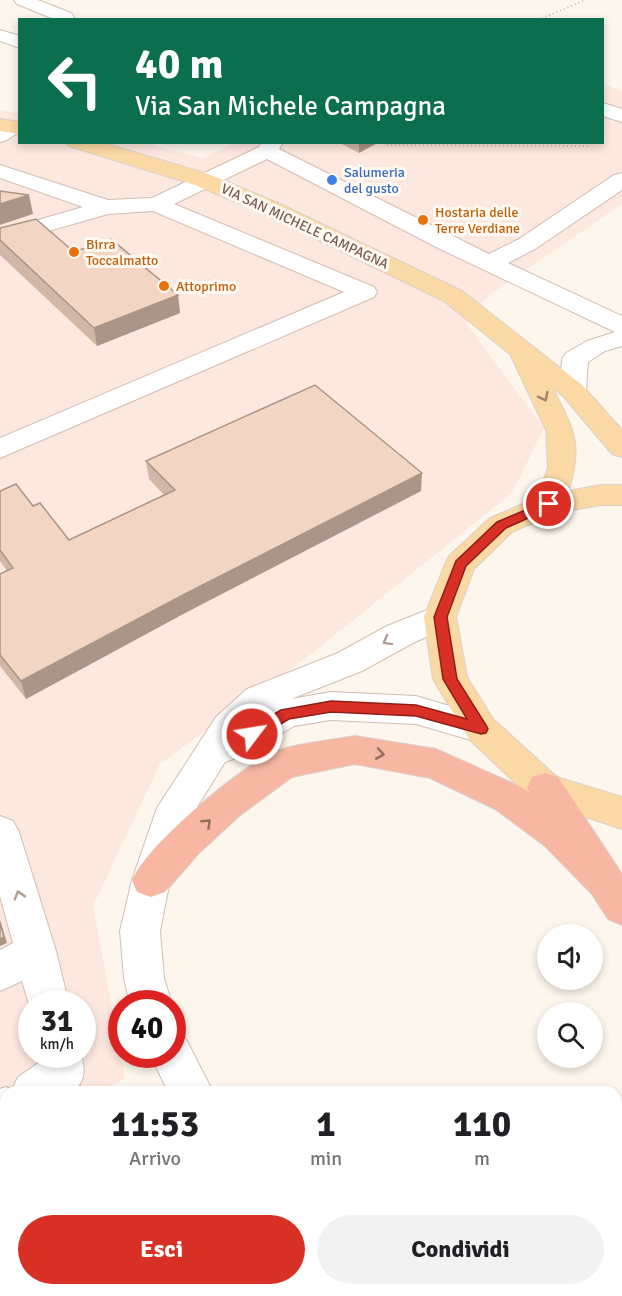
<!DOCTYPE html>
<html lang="it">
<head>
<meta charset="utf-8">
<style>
	body { margin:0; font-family:Signika,sans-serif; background:#f2f2f2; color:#202124; height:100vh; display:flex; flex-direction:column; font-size:22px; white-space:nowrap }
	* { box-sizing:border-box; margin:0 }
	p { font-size:20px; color:#757577 }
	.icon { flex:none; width:33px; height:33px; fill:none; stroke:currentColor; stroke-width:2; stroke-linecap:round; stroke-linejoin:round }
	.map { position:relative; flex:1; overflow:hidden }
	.sheet { position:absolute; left:0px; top:1086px; width:622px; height:210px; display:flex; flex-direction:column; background:#fff; border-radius:18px 18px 0 0; box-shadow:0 3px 9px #0003 }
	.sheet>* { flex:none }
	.hud { position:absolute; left:18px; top:18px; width:586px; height:126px; border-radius:0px; box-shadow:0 3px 9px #0003; background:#0b6e4f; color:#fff; overflow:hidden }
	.fabs { position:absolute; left:537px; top:924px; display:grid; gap:12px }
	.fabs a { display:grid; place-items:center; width:66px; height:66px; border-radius:50%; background:#fff; box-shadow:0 3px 9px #0003; font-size:30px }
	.speed { position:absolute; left:18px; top:990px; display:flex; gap:12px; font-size:30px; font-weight:700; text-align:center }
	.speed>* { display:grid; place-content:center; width:78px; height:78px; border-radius:50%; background:#fff; box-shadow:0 3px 9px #0003; line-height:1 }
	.speed small { font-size:15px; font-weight:400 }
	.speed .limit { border:9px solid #d22; background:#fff; color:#111 }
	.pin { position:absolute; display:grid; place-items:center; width:51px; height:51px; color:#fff; margin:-26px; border:3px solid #fff; border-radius:50%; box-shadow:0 2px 6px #0007 }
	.me { position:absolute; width:66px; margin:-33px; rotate:59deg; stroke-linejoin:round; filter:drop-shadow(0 0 4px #0008) }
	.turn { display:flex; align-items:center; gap:21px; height:126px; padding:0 18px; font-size:27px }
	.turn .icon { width:78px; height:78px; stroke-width:2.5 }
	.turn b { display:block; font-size:42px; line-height:51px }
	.eta { display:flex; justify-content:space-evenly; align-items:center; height:102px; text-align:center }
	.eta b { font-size:36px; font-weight:800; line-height:42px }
	.cta { display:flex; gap:12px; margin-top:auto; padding:12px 18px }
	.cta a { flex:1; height:69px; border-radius:36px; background:#d93025; color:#fff; font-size:24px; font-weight:800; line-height:69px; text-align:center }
	.cta a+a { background:#f2f2f2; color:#202124 }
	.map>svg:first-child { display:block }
	.commercial { fill:#fde8e0; fill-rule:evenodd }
	.green { fill:#d8ecc9 }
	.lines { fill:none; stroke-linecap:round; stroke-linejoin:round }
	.minor-casing { stroke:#d1beb0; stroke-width:2 }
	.major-casing { stroke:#dad1cd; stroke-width:2 }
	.highway-casing { stroke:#dad1cd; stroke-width:2 }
	.path { stroke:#d9b8a5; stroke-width:2; stroke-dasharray:1 3; stroke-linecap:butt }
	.minor { fill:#fff; fill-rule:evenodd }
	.major { fill:#fbd9a5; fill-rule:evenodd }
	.highway { fill:#f7b7a3; fill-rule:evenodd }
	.wall { fill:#d1b7a8 }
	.shaded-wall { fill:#aa9588 }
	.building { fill:#f3d5c3; stroke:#aa9588; stroke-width:1.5 }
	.oneway { stroke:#a18267 }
	.oneway2 { stroke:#af9d94 }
	.oneway3 { stroke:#936e5e }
	.route { fill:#d93025; stroke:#8d1f18; stroke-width:1.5 }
	.shop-dot { fill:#3f7fe0; stroke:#fffaf3; stroke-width:2 }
	.food-dot { fill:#e8710a; stroke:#fffaf3; stroke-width:2 }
	.labels { text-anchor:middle; stroke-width:6; stroke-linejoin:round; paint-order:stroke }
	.far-shop-label { font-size:14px; fill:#366cbe; stroke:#fffaf3; text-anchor:start }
	.far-food-label { font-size:14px; fill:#c56008; stroke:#fffaf3; text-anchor:start }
	.far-street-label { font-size:14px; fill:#7a5c4d; stroke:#fffaf3 }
</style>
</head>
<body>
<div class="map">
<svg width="622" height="1296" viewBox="0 0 622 1296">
	<rect width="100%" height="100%" fill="#fdf6ec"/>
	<!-- commercial -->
	<path class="commercial" d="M603,84L622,91V204L488,296L466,323L544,428L512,493L311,654L160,764L93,906L125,1078L101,1092H6V1148L0,1151V110L19,113L20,142L146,143L203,158L237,142H603ZM32,1004H82V1054H32Z"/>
	<!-- green -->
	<polygon class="green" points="6,1133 6,1290 192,1290 193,1296 0,1296 0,1137"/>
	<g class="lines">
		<!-- minor casing -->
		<g class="minor-casing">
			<g id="minor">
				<polygon points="14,0 38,0 71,13 74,17 72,20 56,20 17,4"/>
				<polygon points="0,30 20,36 20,48 0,41"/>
				<polygon points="603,103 622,109 622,122 603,116"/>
				<polygon points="12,121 19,123 20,131 7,140 0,142 0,126"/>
				<polygon points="262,142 283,142 279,149 489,254 519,239 614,175 622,173 622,190 535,249 508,263 622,316 622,346 605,351 588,362 586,391 582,397 573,399 564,397 560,391 562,359 566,353 587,341 615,332 438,248 267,159 174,204 374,287 377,292 374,297 0,458 0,438 344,292 153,211 108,214 0,245 0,231 83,207 0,178 0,165 108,200 152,198 259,147"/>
				<polygon points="440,605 451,609 456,617 451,625 411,644 362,671 291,699 331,692 416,696 493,719 498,729 493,739 481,743 416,724 331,720 294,726 247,754 225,762 187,823 170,880 160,931 164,978 172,1004 130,1004 124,978 120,931 132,880 157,808 216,717 247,689 338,653 387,626"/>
				<polygon points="0,816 13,821 19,832 56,951 69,1004 32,1004 32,1014 22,981 0,991 0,950 13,943 0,896"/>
				<polygon points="172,1034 186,1039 213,1092 168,1092 150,1054 172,1054"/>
				<path d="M39,1054H81C85,1070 86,1082 72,1092H6V1133L0,1135V1089L6,1087L12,1090L18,1077L40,1062Z"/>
				<rect x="235" y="1290" width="48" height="6"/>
			</g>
		</g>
		<!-- major casing -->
		<g class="major-casing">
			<g id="major">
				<polygon points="0,119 20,122 20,134 0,131"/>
				<path d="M66,142H100L211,175L278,203L462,291L582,385L622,430V457L612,454L564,397L552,387C573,428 584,445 568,491L601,485H622V505H601L555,513L512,532L474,569L456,617L467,677L493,719L557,777L622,797V829L532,799L469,739L433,679L424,617L445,564L449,556L490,518L537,498L548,468L546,430L510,354L444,301L262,213L195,185L69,146Z"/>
			</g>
		</g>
		<!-- highway casing -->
		<g class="highway-casing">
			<path id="highway" d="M355,736L436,749L521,787L530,793L527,788L532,777L545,773L558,777L622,874V925L608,919L592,894L545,846L495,809L430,778L355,764L292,777L239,816L198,854L165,892L151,897L137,892L132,880C149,843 233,774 270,754C289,744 332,740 355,736Z"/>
		</g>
		<!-- path -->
		<g class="path">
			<polyline points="538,20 585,0"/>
			<polyline points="387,145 589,146"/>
		</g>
		<!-- minor -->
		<use href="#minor" class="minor"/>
		<!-- major -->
		<use href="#major" class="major"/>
		<!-- highway -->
		<use href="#highway" class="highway"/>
	</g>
	<!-- wall -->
	<g class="wall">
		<polygon points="338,142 379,142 359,153"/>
		<polygon points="0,228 74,252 178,295 180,313 97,346 0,255"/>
		<polygon points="146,461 421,491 185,613 26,699 0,666 0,574 7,571 0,561 0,491 33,506 69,540 164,495 149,479"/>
	</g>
	<!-- shaded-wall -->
	<g class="shaded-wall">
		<polygon points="359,142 379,142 359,153"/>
		<polygon points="29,195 33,214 0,225 0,204"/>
		<polygon points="178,295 180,313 97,346 94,328"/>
		<polygon points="422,473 421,491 185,613 26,699 21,681 183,595"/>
		<polygon points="0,920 7,943 0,946"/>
	</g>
	<!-- building -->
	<g class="building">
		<polygon points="0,191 29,195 0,204"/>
		<polygon points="36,219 74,252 111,239 178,295 94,328 0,240 0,228"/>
		<polygon points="315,385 422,473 183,595 21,681 0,655 0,574 13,568 0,550 0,491 16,484 33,506 40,503 69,540 175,490 146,461"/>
		<polygon points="0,922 4,937 0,939"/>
	</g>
	<!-- one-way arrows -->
	<defs><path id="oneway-chevron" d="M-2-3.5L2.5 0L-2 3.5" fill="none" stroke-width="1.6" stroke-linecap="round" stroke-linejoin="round" transform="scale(1.5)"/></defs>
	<use class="oneway" href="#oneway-chevron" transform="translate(544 397) rotate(63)"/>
	<g class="oneway2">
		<use href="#oneway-chevron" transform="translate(387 641) rotate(151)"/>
		<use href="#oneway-chevron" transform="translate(19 895) rotate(-107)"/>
	</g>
	<g class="oneway3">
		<use href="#oneway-chevron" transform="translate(380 754) rotate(10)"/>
		<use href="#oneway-chevron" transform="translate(207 823) rotate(-43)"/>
	</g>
	<!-- route -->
	<polygon class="route" points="549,500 553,501 553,507 506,528 466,566 447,617 457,679 486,725 488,729 486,733 481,734 416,716 331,712 289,719 257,738 247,738 245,734 247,730 281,710 331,701 416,705 467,719 443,679 434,617 456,561 497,522"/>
	<!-- markers -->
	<circle class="shop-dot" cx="332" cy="180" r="6"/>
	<g class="food-dot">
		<circle cx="423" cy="220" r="6"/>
		<circle cx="74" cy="252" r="6"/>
		<circle cx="164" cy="286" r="6"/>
	</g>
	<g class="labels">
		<!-- far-shop labels -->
		<g class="far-shop-label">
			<text x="344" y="177">Salumeria<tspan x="344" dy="16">del gusto</tspan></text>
		</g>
		<!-- far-food labels -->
		<g class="far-food-label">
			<text x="435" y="217">Hostaria delle<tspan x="435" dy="16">Terre Verdiane</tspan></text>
			<text x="86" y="249">Birra<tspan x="86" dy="16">Toccalmatto</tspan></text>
			<text x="176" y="291">Attoprimo</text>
		</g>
		<!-- far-street labels -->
		<g class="far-street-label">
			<text transform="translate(305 226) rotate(25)" y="5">VIA SAN MICHELE CAMPAGNA</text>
		</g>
	</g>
</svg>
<div class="fabs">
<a><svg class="icon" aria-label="sound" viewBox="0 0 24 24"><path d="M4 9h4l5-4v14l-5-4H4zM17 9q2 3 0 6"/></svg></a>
<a><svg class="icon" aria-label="search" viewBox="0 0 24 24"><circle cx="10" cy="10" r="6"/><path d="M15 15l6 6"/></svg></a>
</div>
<div class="speed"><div>31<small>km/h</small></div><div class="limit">40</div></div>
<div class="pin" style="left:549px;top:504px;background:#d93025"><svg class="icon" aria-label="arrive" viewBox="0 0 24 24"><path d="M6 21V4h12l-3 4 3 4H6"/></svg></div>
<svg class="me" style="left:252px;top:734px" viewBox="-20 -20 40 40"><circle r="17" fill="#d93025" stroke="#fff" stroke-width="3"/><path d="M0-11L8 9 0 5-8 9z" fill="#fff"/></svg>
<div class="hud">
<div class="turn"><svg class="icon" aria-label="left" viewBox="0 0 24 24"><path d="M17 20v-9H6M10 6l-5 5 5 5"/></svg><div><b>40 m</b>Via San Michele Campagna</div></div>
</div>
<section class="sheet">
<div class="eta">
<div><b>11:53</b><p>Arrivo</p></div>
<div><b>1</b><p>min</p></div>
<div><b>110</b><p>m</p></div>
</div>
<div class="cta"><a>Esci</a><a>Condividi</a></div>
</section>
</div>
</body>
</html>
